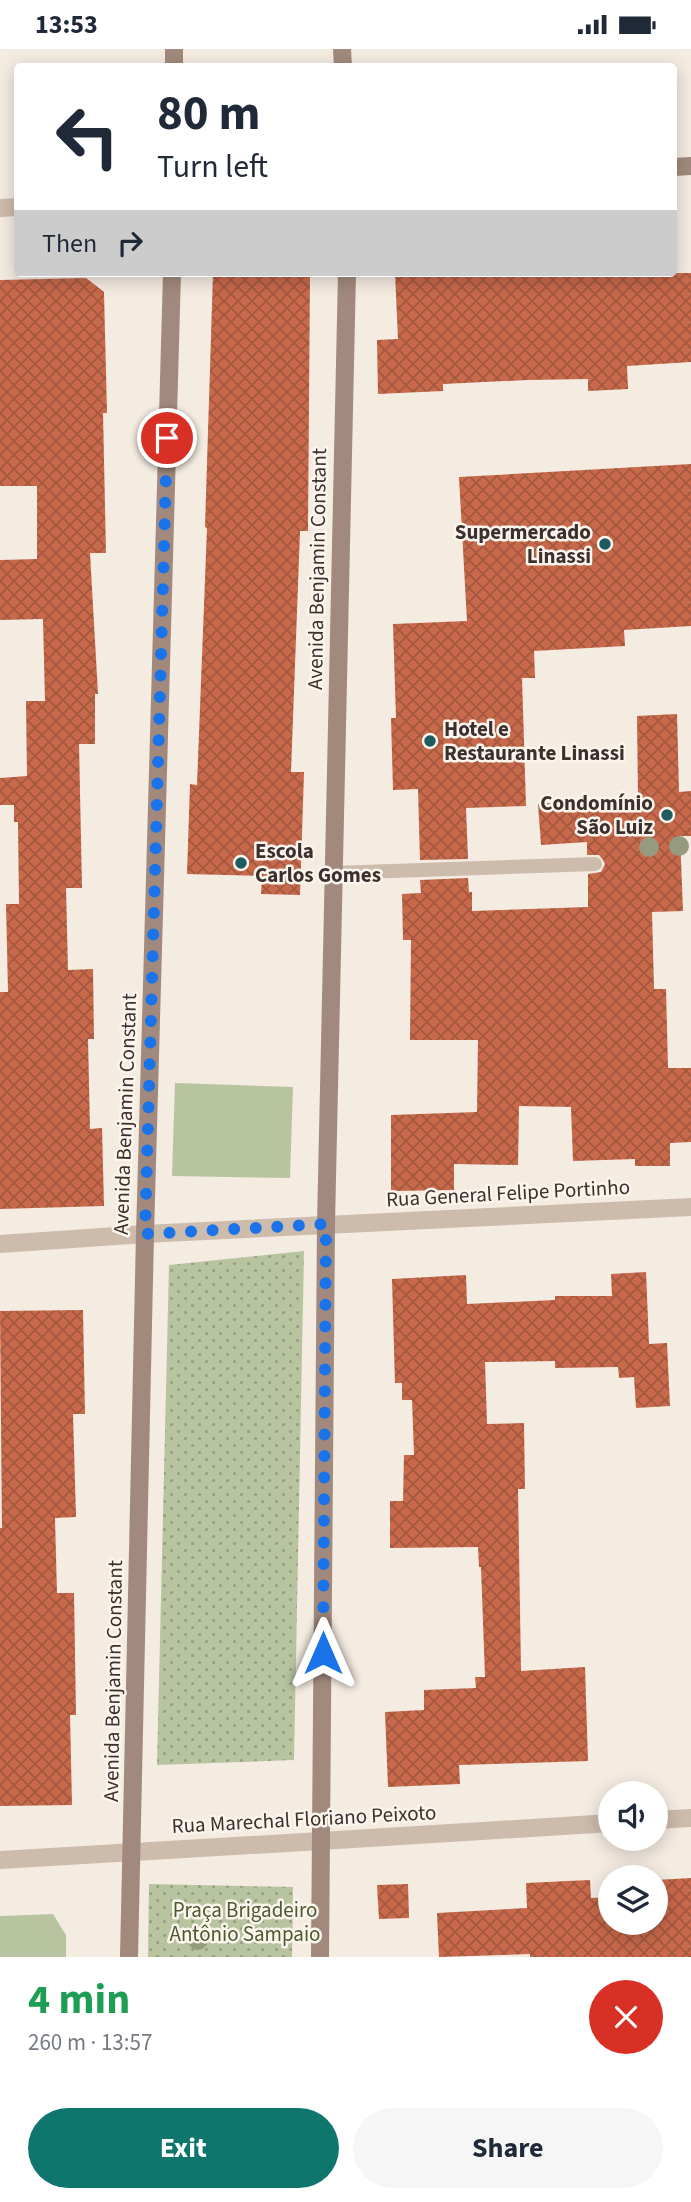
<!DOCTYPE html>
<html lang="en">
<head>
<meta charset="utf-8">
<style>
	body { margin:0; font-family:"Source Sans 3",sans-serif; background:#f6f6f7; color:#1f2937; height:100vh; display:flex; flex-direction:column; font-size:26px; white-space:nowrap }
	* { box-sizing:border-box; margin:0 }
	p { font-size:23px; color:#747a83 }
	.icon { flex:none; width:38px; height:38px; fill:none; stroke:currentColor; stroke-width:2; stroke-linecap:round; stroke-linejoin:round }
	.map { position:relative; height:1908px; overflow:hidden }
	.details { display:flex; flex-direction:column; background:#fff; flex:1 }
	.details>* { flex:none }
	.guide { position:absolute; left:14px; top:14px; width:663px; height:214px; border-radius:7px; box-shadow:0 4px 18px #0003; background:#fff; color:#1f2937; overflow:hidden }
	.fabs { position:absolute; left:598px; top:1732px; display:grid; gap:14px }
	.fabs a { display:grid; place-items:center; width:70px; height:70px; border-radius:50%; background:#fff; box-shadow:0 4px 18px #0003; font-size:35px }
	.pin { position:absolute; display:grid; place-items:center; width:60px; height:60px; color:#fff; margin:-30px; border:4px solid #fff; border-radius:50%; box-shadow:0 2px 7px #0007 }
	.me { position:absolute; width:77px; margin:-38px; rotate:0deg; stroke-linejoin:round; filter:drop-shadow(0 0 5px #0008) }
	.turn { display:flex; align-items:center; gap:24px; height:147px; padding:0 28px; font-size:32px }
	.turn .icon { width:91px; height:91px; stroke-width:2.5 }
	.turn b { display:block; font-size:49px; line-height:60px }
	.then { display:flex; align-items:center; height:66px; padding:0 28px; background:#0003; gap:14px; font-size:26px }
	.round { display:grid; place-items:center; flex:none; width:74px; height:74px; border-radius:37px; background:#f6f6f7 }
	.headline { display:flex; align-items:center; justify-content:space-between; height:119px; padding:0 28px }
	h1 { font-size:42px; font-weight:700; line-height:52px; color:#1e9e55 }
	.action { display:flex; gap:14px; margin-top:auto; padding:14px 28px }
	.action a { flex:1; height:80px; border-radius:42px; background:#0f766e; color:#fff; font-size:28px; font-weight:700; line-height:80px; text-align:center }
	.action a+a { background:#f6f6f7; color:#1f2937 }
	.status { display:flex; justify-content:space-between; align-items:center; height:49px; padding:0 35px; background:#fff; direction:ltr }
	.status svg { height:19px; fill:currentColor }
	.map>svg:first-child { display:block }
	.park { fill:url(#park-dots) }
	.pitch { fill:#b8c4a0 }
	.building { fill:url(#building-cross-hatch) }
	.lines { fill:none; stroke-linecap:round; stroke-linejoin:round }
	.service { stroke:#cdbbac; stroke-width:14 }
	.minor { stroke:#cdbbac; stroke-width:18 }
	.tertiary { stroke:#cdbbac; stroke-width:18 }
	.secondary { stroke:#a18a7d; stroke-width:18 }
	.tree { fill:#969b7f }
	.route { stroke:#1a73e8; stroke-width:12; stroke-dasharray:0 21.6 }
	.poi-dot { fill:#1f5a5e; stroke:#fbf5ee; stroke-width:2.5 }
	.labels { text-anchor:middle; stroke-width:5; stroke-linejoin:round; paint-order:stroke }
	.poi-label { font-size:21px; font-weight:bold; fill:#3b302b; stroke:#fbf5ee; text-anchor:end }
	.street-label { font-size:21px; fill:#3b302b; stroke:#fbf5ee }
	.park-label { font-size:21px; fill:#4a5a2e; stroke:#fbf5ee }
</style>
</head>
<body>
<div class="status"><b>13:53</b><svg viewBox="0 0 49 12"><path d="M0 12V9h3v3zM5 12V6h3v6zM10 12V3h3v9zM15 12V0h3v12zM26 1h20v11H26zM47 4h2v5h-2z"/></svg></div>
<div class="map">
<svg width="691" height="1908" viewBox="0 0 691 1908">
	<defs>
		<pattern id="park-dots" width="8" height="8" patternUnits="userSpaceOnUse" patternTransform="scale(1.75)"><rect width="8" height="8" fill="#b8c4a0"/><path d="M2 2h.1M6 6h.1" fill="none" stroke="#97a083" stroke-width="1.8" stroke-linecap="round"/></pattern>
		<pattern id="building-cross-hatch" width="8" height="8" patternUnits="userSpaceOnUse" patternTransform="scale(1.75)"><rect width="8" height="8" fill="#c8694b"/><path d="M0 0l8 8M0 8l8-8" fill="none" stroke="#a4573f"/></pattern>
	</defs>
	<rect width="100%" height="100%" fill="#f4ebe1"/>
	<!-- park -->
	<g class="park">
		<polygon points="304,1202 294,1711 157,1716 169,1216"/>
		<polygon points="149,1835 293,1838 292,1908 148,1908"/>
	</g>
	<!-- pitch -->
	<g class="pitch">
		<polygon points="175,1034 293,1038 290,1129 172,1127"/>
		<polygon points="53,1865 66,1886 66,1908 0,1908 0,1867"/>
	</g>
	<!-- building -->
	<g class="building">
		<polygon points="213,224 310,224 308,482 300,482 291,723 304,723 300,846 261,845 262,827 187,825 190,735 197,736 207,479 205,478"/>
		<polygon points="395,224 691,224 691,313 627,317 628,340 588,342 588,330 527,331 443,335 443,342 378,345 377,291 398,290"/>
		<polygon points="86,229 104,243 107,364 103,364 106,504 90,504 98,645 95,645 95,695 79,695 82,839 66,839 68,921 93,920 94,990 88,990 90,1080 102,1079 104,1157 0,1160 0,943 8,943 6,855 19,855 18,773 14,773 14,756 0,756 0,729 27,727 26,652 45,652 43,570 0,571 0,511 37,510 37,437 0,437 0,231"/>
		<polygon points="691,415 691,577 624,581 625,597 534,602 535,629 522,629 526,757 466,759 468,810 420,811 418,740 393,741 391,669 396,669 393,575 467,572 459,428"/>
		<polygon points="677,665 679,743 691,742 691,787 680,787 683,862 652,863 654,940 666,940 668,1019 691,1019 691,1093 670,1094 670,1117 635,1117 635,1110 573,1112 571,1058 519,1057 518,1116 454,1115 454,1141 391,1142 391,1066 477,1063 478,991 410,991 411,891 403,891 402,845 421,844 420,831 468,829 469,843 472,843 472,862 588,858 588,825 601,823 605,815 603,811 599,806 587,806 587,793 541,796 538,755 638,748 637,667"/>
		<polygon points="646,1223 649,1295 667,1294 670,1357 636,1359 634,1328 619,1329 618,1318 555,1319 555,1312 485,1313 487,1375 524,1374 525,1440 518,1440 521,1622 585,1618 588,1712 459,1716 460,1735 388,1738 385,1663 424,1661 424,1641 476,1639 475,1628 485,1628 481,1518 479,1518 478,1498 390,1499 390,1452 403,1452 404,1406 414,1406 412,1351 402,1351 402,1334 395,1334 392,1230 466,1226 467,1255 555,1251 555,1247 612,1247 611,1225"/>
		<polygon points="83,1261 85,1365 73,1365 76,1468 55,1469 57,1544 74,1544 76,1666 70,1666 72,1756 0,1757 0,1479 2,1479 0,1262"/>
		<polygon points="691,1829 691,1908 530,1908 530,1905 439,1908 437,1864 527,1859 526,1834 590,1831 591,1849 611,1848 611,1874 656,1874 656,1831"/>
		<polygon points="408,1835 409,1869 379,1870 377,1836"/>
	</g>
	<g class="lines">
		<!-- service -->
		<polyline class="service" points="333,824 595,815"/>
		<!-- minor -->
		<g class="minor">
			<polyline points="0,1195 145,1185"/>
			<polyline points="656,1771 691,1769"/>
			<polyline points="321,1792 611,1774"/>
		</g>
		<!-- tertiary -->
		<g class="tertiary">
			<polyline points="0,159 18,158"/>
			<polyline points="145,1185 691,1158"/>
			<polyline points="0,1811 321,1792"/>
		</g>
		<!-- secondary -->
		<g class="secondary">
			<polyline points="174,0 174,18"/>
			<polyline points="342,0 343,18"/>
			<polyline points="674,118 691,117"/>
			<polyline points="129,1908 145,1185 172,224"/>
			<polyline points="320,1908 326,1175 347,224"/>
		</g>
	</g>
	<!-- trees -->
	<g class="tree">
		<circle cx="679" cy="797" r="10"/>
		<circle cx="649" cy="798" r="10"/>
		<circle cx="198" cy="1891" r="10"/>
	</g>
	<g class="lines">
		<!-- route -->
		<polyline class="route" points="167,389 145,1185 326,1175 323,1604"/>
	</g>
	<!-- markers -->
	<g class="poi-dot">
		<circle cx="605" cy="495" r="7"/>
		<circle cx="430" cy="692" r="7"/>
		<circle cx="667" cy="766" r="7"/>
		<circle cx="241" cy="814" r="7"/>
	</g>
	<g class="labels">
		<!-- poi labels -->
		<g class="poi-label">
			<text x="591" y="490">Supermercado<tspan x="591" dy="24">Linassi</tspan></text>
			<text x="444" y="687" text-anchor="start">Hotel e<tspan x="444" dy="24">Restaurante Linassi</tspan></text>
			<text x="653" y="761">Condomínio<tspan x="653" dy="24">São Luiz</tspan></text>
			<text x="255" y="809" text-anchor="start">Escola<tspan x="255" dy="24">Carlos Gomes</tspan></text>
		</g>
		<!-- street labels -->
		<g class="street-label">
			<text transform="translate(317 520) rotate(-89)" y="7">Avenida Benjamin Constant</text>
			<text transform="translate(125 1065) rotate(-88)" y="7">Avenida Benjamin Constant</text>
			<text transform="translate(508 1144) rotate(-3)" y="7">Rua General Felipe Portinho</text>
			<text transform="translate(113 1632) rotate(-89)" y="7">Avenida Benjamin Constant</text>
			<text transform="translate(304 1770) rotate(-3)" y="7">Rua Marechal Floriano Peixoto</text>
		</g>
		<!-- park labels -->
		<g class="park-label">
			<text x="245" y="1868">Praça Brigadeiro<tspan x="245" dy="24">Antônio Sampaio</tspan></text>
		</g>
	</g>
</svg>
<div class="fabs">
<a><svg class="icon" aria-label="sound" viewBox="0 0 24 24"><path d="M4 9h4l5-4v14l-5-4H4zM17 9q2 3 0 6"/></svg></a>
<a><svg class="icon" aria-label="layers" viewBox="0 0 24 24"><path d="M12 4l9 5-9 5-9-5zM3 14l9 5 9-5"/></svg></a>
</div>
<div class="pin" style="left:167px;top:389px;background:#d93025"><svg class="icon" aria-label="arrive" viewBox="0 0 24 24"><path d="M6 21V4h12l-3 4 3 4H6"/></svg></div>
<svg class="me" style="left:323px;top:1604px" viewBox="-20 -20 40 40"><path d="M0-17L14 15 0 8-14 15z" fill="#1a73e8" stroke="#fff" stroke-width="4"/></svg>
<div class="guide">
<div class="turn"><svg class="icon" aria-label="left" viewBox="0 0 24 24"><path d="M17 20v-9H6M10 6l-5 5 5 5"/></svg><div><b>80 m</b>Turn left</div></div>
<div class="then">Then<svg class="icon" aria-label="right" viewBox="0 0 24 24"><path d="M7 20v-9h11M14 6l5 5-5 5"/></svg></div>
</div>
</div>
<section class="details">
<div class="headline"><div><h1>4 min</h1><p>260 m · 13:57</p></div><a class="round" style="background:#d93025;color:#fff"><svg class="icon" aria-label="close" viewBox="0 0 24 24"><path d="M6 6l12 12M18 6L6 18"/></svg></a></div>
<div class="action"><a>Exit</a><a>Share</a></div>
</section>
</body>
</html>
